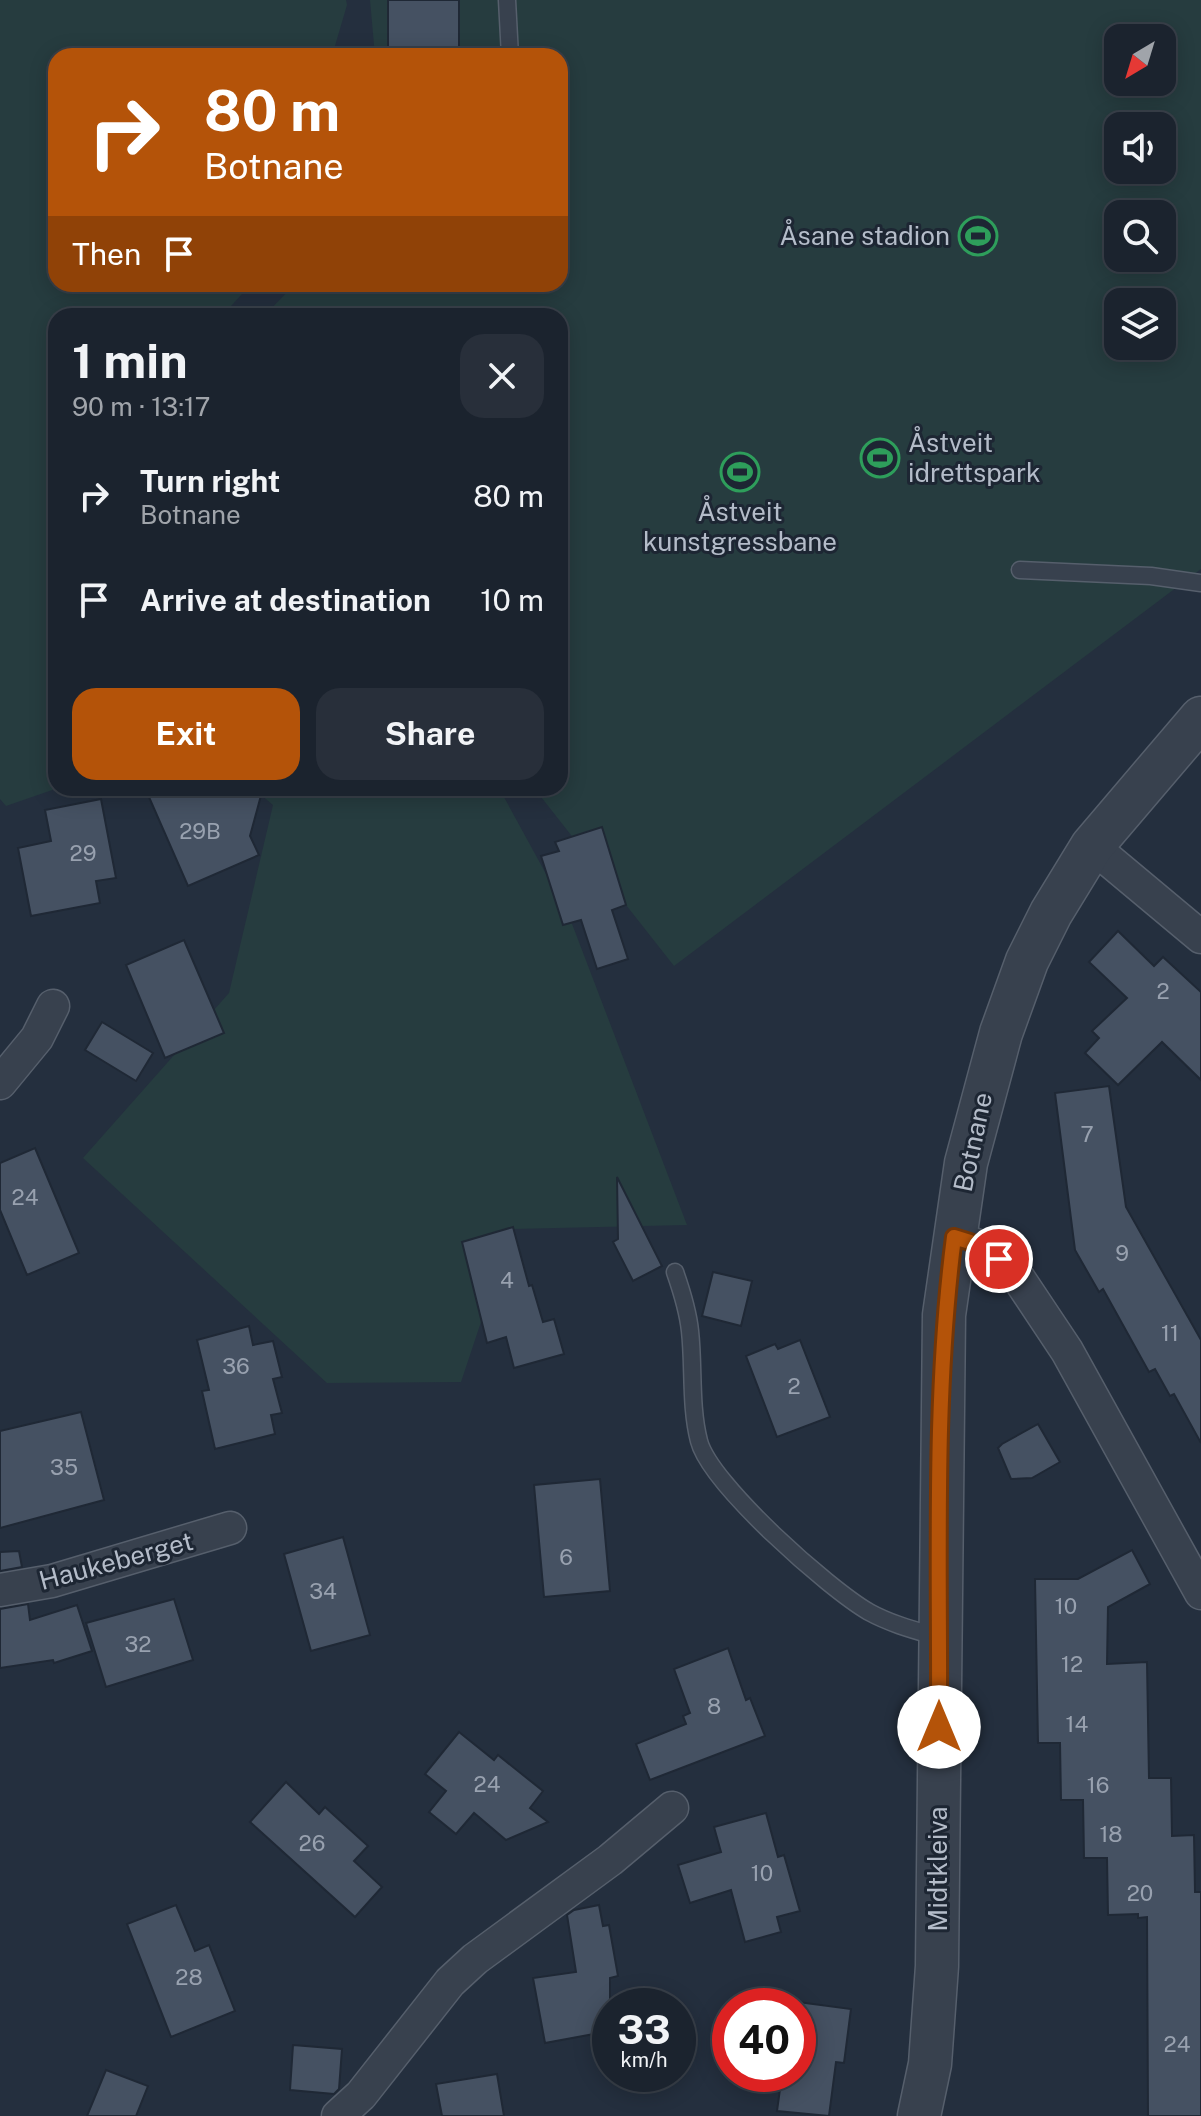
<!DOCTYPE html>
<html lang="en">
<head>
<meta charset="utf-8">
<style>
	body { margin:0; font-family:"Public Sans",sans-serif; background:#282f3a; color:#f1f3f6; height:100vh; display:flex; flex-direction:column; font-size:30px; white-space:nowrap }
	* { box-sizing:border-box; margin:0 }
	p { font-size:26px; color:#a0a4aa }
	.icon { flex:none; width:44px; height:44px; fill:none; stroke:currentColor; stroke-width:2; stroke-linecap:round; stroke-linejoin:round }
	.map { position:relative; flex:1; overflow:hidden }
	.sheet { position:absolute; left:48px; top:308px; width:520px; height:488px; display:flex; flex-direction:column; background:#1b232e; border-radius:24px; box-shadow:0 4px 20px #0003,0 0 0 2px #39404a }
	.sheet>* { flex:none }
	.top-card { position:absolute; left:48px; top:48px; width:520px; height:244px; border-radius:24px; box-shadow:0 4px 20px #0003,0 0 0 2px #39404a; background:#b45309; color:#fff; overflow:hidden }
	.needle { width:52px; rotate:218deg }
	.fabs { position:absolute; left:1104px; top:24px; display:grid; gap:16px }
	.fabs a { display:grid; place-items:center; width:72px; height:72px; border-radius:16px; background:#1b232e; box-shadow:0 4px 20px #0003,0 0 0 2px #39404a; font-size:40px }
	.speed { position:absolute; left:592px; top:1988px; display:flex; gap:16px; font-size:40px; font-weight:700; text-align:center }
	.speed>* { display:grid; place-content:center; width:104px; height:104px; border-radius:50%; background:#1b232e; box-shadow:0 4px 20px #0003,0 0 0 2px #39404a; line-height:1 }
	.speed small { font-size:20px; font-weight:400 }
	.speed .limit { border:12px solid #d22; background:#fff; color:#111 }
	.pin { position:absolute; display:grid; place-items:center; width:68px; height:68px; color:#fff; margin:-34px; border:4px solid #fff; border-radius:50%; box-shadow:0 2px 8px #0007 }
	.me { position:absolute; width:88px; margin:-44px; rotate:0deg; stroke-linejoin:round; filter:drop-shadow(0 0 6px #0008) }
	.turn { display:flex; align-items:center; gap:28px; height:168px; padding:0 24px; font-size:36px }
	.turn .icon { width:104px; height:104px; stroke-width:2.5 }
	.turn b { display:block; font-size:56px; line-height:68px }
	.then { display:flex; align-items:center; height:76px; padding:0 24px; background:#0003; gap:16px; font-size:30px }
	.round { display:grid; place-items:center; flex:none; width:84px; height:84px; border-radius:24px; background:#282f3a }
	.head { display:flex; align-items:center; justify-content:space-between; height:136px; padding:0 24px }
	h1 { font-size:48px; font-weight:700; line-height:60px }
	.button { display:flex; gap:16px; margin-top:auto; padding:16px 24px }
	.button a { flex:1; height:92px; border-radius:24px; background:#b45309; color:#fff; font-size:32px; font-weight:700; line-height:92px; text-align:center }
	.button a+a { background:#282f3a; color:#f1f3f6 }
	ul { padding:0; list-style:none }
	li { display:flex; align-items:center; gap:24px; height:104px; padding:0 24px }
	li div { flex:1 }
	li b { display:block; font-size:30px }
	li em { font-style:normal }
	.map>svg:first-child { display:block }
	.green { fill:#263c3f; fill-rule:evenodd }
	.building { fill:#455162; stroke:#1f2835; stroke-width:2 }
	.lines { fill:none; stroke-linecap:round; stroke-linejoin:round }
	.service-casing { stroke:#565f6c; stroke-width:19 }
	.minor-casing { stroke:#565f6c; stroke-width:35 }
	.tertiary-casing { stroke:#565f6c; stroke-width:45 }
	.service { stroke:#38414e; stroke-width:16 }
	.minor { stroke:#38414e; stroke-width:32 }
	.tertiary { stroke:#38414e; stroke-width:42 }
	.route-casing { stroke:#753606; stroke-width:20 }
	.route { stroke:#b45309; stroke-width:14 }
	.labels { text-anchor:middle; stroke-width:6; stroke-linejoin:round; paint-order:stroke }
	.number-label { font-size:22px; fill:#98a1af }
	.poi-label { font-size:26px; fill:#b4bcc9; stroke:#1d2633; text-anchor:end }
	.street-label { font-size:26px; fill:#b4bcc9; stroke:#1d2633 }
</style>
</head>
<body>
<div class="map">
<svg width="1201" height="2116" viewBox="0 0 1201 2116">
	<rect width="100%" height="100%" fill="#242f3e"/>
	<!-- green -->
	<g class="green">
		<polygon points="0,0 346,0 347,5 332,56 56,56 56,284 251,284 222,316 56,316 58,788 6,806 0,799"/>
		<path d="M370,0H1201V569L674,966L534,788H560V316H264L295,284H560V56H375ZM1118,38H1162V82H1118ZM1118,126H1162V170H1118ZM1118,214H1162V258H1118ZM1118,302H1162V346H1118Z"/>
		<polygon points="253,788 499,788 569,916 687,1225 512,1229 461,1382 327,1383 83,1158 229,993 273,805"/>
	</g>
	<!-- building -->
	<g class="building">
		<rect x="388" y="0" width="71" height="56"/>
		<polygon points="145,788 263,788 250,836 259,855 188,886"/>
		<polygon points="101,799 116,878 96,881 100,903 31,916 18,848 51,841 45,810"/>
		<polygon points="602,827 626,905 612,910 628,959 597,969 581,920 563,925 541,856 559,851 555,842"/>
		<polygon points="1118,931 1154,966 1163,957 1201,992 1201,1080 1162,1042 1118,1085 1085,1053 1099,1038 1092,1031 1127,998 1089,962"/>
		<polygon points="184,940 224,1033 165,1058 126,965"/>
		<polygon points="102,1022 153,1053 136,1081 85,1050"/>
		<polygon points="1109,1086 1126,1207 1201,1340 1201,1443 1174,1394 1170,1396 1155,1369 1149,1372 1103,1289 1099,1292 1075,1250 1055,1093"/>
		<polygon points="35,1148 79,1253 27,1275 0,1210 0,1163"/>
		<polygon points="617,1177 662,1266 633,1281 613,1242 618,1239"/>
		<polygon points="513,1227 529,1286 532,1285 543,1322 554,1319 564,1354 514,1368 506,1337 487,1343 462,1242"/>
		<polygon points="713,1272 752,1281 741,1326 702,1316"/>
		<polygon points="249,1326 253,1345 273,1341 282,1377 273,1379 282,1413 271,1415 275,1434 215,1449 202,1391 209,1390 197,1340"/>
		<polygon points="800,1340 830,1417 777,1437 746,1356 775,1344 778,1349"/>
		<polygon points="81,1412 104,1500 0,1528 0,1431"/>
		<polygon points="1038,1424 1060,1462 1032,1478 1011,1479 998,1448 1002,1444"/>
		<polygon points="600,1479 610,1591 544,1597 534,1485"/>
		<polygon points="343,1537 370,1635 311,1651 284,1554"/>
		<polygon points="1132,1550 1150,1584 1108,1607 1107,1664 1147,1662 1149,1778 1171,1778 1172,1836 1194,1835 1195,1892 1201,1892 1201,2116 1148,2116 1147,1917 1138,1918 1138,1914 1108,1915 1107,1858 1084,1858 1083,1800 1061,1800 1060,1743 1038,1743 1035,1579 1078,1579"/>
		<polygon points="19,1551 22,1567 0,1571 0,1552"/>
		<polygon points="174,1599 193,1660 106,1687 86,1623"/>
		<polygon points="28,1604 30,1620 77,1605 92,1651 54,1663 53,1660 0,1668 0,1609"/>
		<polygon points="728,1648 746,1700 750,1698 765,1736 650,1780 636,1744 686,1724 683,1716 690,1713 674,1669"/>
		<polygon points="459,1732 494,1760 498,1755 543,1791 530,1808 548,1822 506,1840 474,1813 456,1834 429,1812 446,1791 425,1774"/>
		<polygon points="286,1782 319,1814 325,1807 368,1846 354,1861 382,1887 355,1917 250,1822"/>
		<polygon points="766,1813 778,1857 784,1855 800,1911 777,1917 781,1932 745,1942 731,1890 690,1903 678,1865 721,1852 714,1827"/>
		<polygon points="176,1905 195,1951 209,1945 235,2011 171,2037 127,1924"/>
		<polygon points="599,1905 603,1926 609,1925 618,1976 610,1978 610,2031 545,2043 533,1978 576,1972 567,1915 574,1910"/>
		<polygon points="798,2002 851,2009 844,2063 836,2062 829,2116 777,2111 782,2074 798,2074"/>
		<polygon points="293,2045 342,2049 339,2089 334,2094 290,2090"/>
		<polygon points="106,2070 148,2086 136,2116 87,2116"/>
		<polygon points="497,2074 504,2116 442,2116 436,2084"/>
	</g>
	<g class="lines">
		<!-- service casing -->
		<g class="service-casing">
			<g id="service">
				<polyline points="507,0 510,56"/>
				<polyline points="1020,570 1151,576 1201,583"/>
				<path d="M675,1272C682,1292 688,1311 690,1331C694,1367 690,1406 699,1441C710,1484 829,1589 869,1612C891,1624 914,1630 938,1637"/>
			</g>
		</g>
		<!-- minor casing -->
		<g class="minor-casing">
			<g id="minor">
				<polyline points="1092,846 1201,937"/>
				<polyline points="0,1083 37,1038 53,1006"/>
				<polyline points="954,1237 981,1247 999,1259 1019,1279 1067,1351 1201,1593"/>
				<polyline points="0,1590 52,1581 230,1528"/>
				<polyline points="338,2116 361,2095 450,1982 475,1959 610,1860 672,1808"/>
			</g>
		</g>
		<!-- tertiary casing -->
		<g class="tertiary-casing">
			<polyline id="tertiary" points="919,2116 930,2064 937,1966 944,1315 966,1163 1001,1033 1027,961 1051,913 1092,846 1201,718"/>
		</g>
		<!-- service -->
		<use href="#service" class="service"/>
		<!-- minor -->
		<use href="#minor" class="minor"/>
		<!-- tertiary -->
		<use href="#tertiary" class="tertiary"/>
	</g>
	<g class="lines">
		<!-- route casing -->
		<g class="route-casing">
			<path id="route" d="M939,1727C940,1564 933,1399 954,1237L970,1242L999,1259"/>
		</g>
		<!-- route -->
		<use href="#route" class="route"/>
	</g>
	<!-- icons -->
	<defs>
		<g id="stadium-ring" transform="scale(2)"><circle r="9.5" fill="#1d2633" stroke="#2e9e5b" stroke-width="1.5"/><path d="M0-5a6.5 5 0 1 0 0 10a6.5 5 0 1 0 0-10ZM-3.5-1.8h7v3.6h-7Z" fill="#2e9e5b"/></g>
	</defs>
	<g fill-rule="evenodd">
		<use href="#stadium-ring" x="978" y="236"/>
		<use href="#stadium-ring" x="880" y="458"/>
		<use href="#stadium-ring" x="740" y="472"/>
	</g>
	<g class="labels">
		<!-- number labels -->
		<g class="number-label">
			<text x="200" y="839">29B</text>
			<text x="83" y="861">29</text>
			<text x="1163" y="999">2</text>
			<text x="1087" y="1142">7</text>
			<text x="25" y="1205">24</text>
			<text x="1122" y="1261">9</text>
			<text x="507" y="1288">4</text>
			<text x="1170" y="1341">11</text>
			<text x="236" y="1374">36</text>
			<text x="794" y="1394">2</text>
			<text x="64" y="1475">35</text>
			<text x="566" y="1565">6</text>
			<text x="323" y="1599">34</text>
			<text x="1066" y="1614">10</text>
			<text x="138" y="1652">32</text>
			<text x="1072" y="1672">12</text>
			<text x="714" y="1714">8</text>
			<text x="1077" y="1732">14</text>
			<text x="487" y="1792">24</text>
			<text x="1098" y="1793">16</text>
			<text x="1111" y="1842">18</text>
			<text x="312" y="1851">26</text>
			<text x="762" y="1881">10</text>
			<text x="1140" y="1901">20</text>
			<text x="189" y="1985">28</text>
			<text x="1177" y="2052">24</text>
		</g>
		<!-- poi labels -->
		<g class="poi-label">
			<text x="950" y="245">Åsane stadion</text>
			<text x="908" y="452" text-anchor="start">Åstveit<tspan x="908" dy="30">idrettspark</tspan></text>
			<text x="740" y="521" text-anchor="middle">Åstveit<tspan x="740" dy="30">kunstgressbane</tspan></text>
		</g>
		<!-- street labels -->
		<g class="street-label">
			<text transform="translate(973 1142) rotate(-78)" y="9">Botnane</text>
			<text transform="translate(116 1561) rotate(-15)" y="9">Haukeberget</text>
			<text transform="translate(938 1869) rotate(-90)" y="9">Midtkleiva</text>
		</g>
	</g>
</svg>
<div class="fabs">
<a><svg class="needle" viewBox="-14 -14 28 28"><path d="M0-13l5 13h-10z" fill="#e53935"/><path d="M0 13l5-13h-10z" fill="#a0a4aa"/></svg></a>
<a><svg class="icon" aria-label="sound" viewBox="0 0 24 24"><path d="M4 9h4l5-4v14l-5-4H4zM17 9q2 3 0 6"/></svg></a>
<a><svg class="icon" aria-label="search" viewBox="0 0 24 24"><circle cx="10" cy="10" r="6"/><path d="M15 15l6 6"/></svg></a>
<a><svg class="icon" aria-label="layers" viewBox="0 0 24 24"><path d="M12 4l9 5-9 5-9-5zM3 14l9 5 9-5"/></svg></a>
</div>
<div class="speed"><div>33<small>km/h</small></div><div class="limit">40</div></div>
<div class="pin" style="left:999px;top:1259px;background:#d93025"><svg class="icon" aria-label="arrive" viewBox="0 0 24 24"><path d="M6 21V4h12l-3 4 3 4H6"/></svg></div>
<svg class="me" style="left:939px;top:1727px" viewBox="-20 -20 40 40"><circle r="19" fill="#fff"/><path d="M0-13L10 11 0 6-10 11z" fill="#b45309"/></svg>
<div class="top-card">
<div class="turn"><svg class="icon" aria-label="right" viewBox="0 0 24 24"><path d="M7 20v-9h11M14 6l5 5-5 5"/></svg><div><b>80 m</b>Botnane</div></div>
<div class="then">Then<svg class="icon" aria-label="arrive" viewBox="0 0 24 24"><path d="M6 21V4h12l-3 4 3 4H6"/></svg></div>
</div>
<section class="sheet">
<div class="head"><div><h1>1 min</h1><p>90 m · 13:17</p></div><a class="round"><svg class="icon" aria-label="close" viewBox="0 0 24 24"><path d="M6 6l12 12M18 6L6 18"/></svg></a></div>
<ul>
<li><svg class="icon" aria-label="right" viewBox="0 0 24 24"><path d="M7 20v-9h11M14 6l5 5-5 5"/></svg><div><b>Turn right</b><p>Botnane</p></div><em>80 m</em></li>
<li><svg class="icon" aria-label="arrive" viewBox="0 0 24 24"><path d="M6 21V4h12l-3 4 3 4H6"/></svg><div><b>Arrive at destination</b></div><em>10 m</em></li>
</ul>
<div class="button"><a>Exit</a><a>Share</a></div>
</section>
</div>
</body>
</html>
